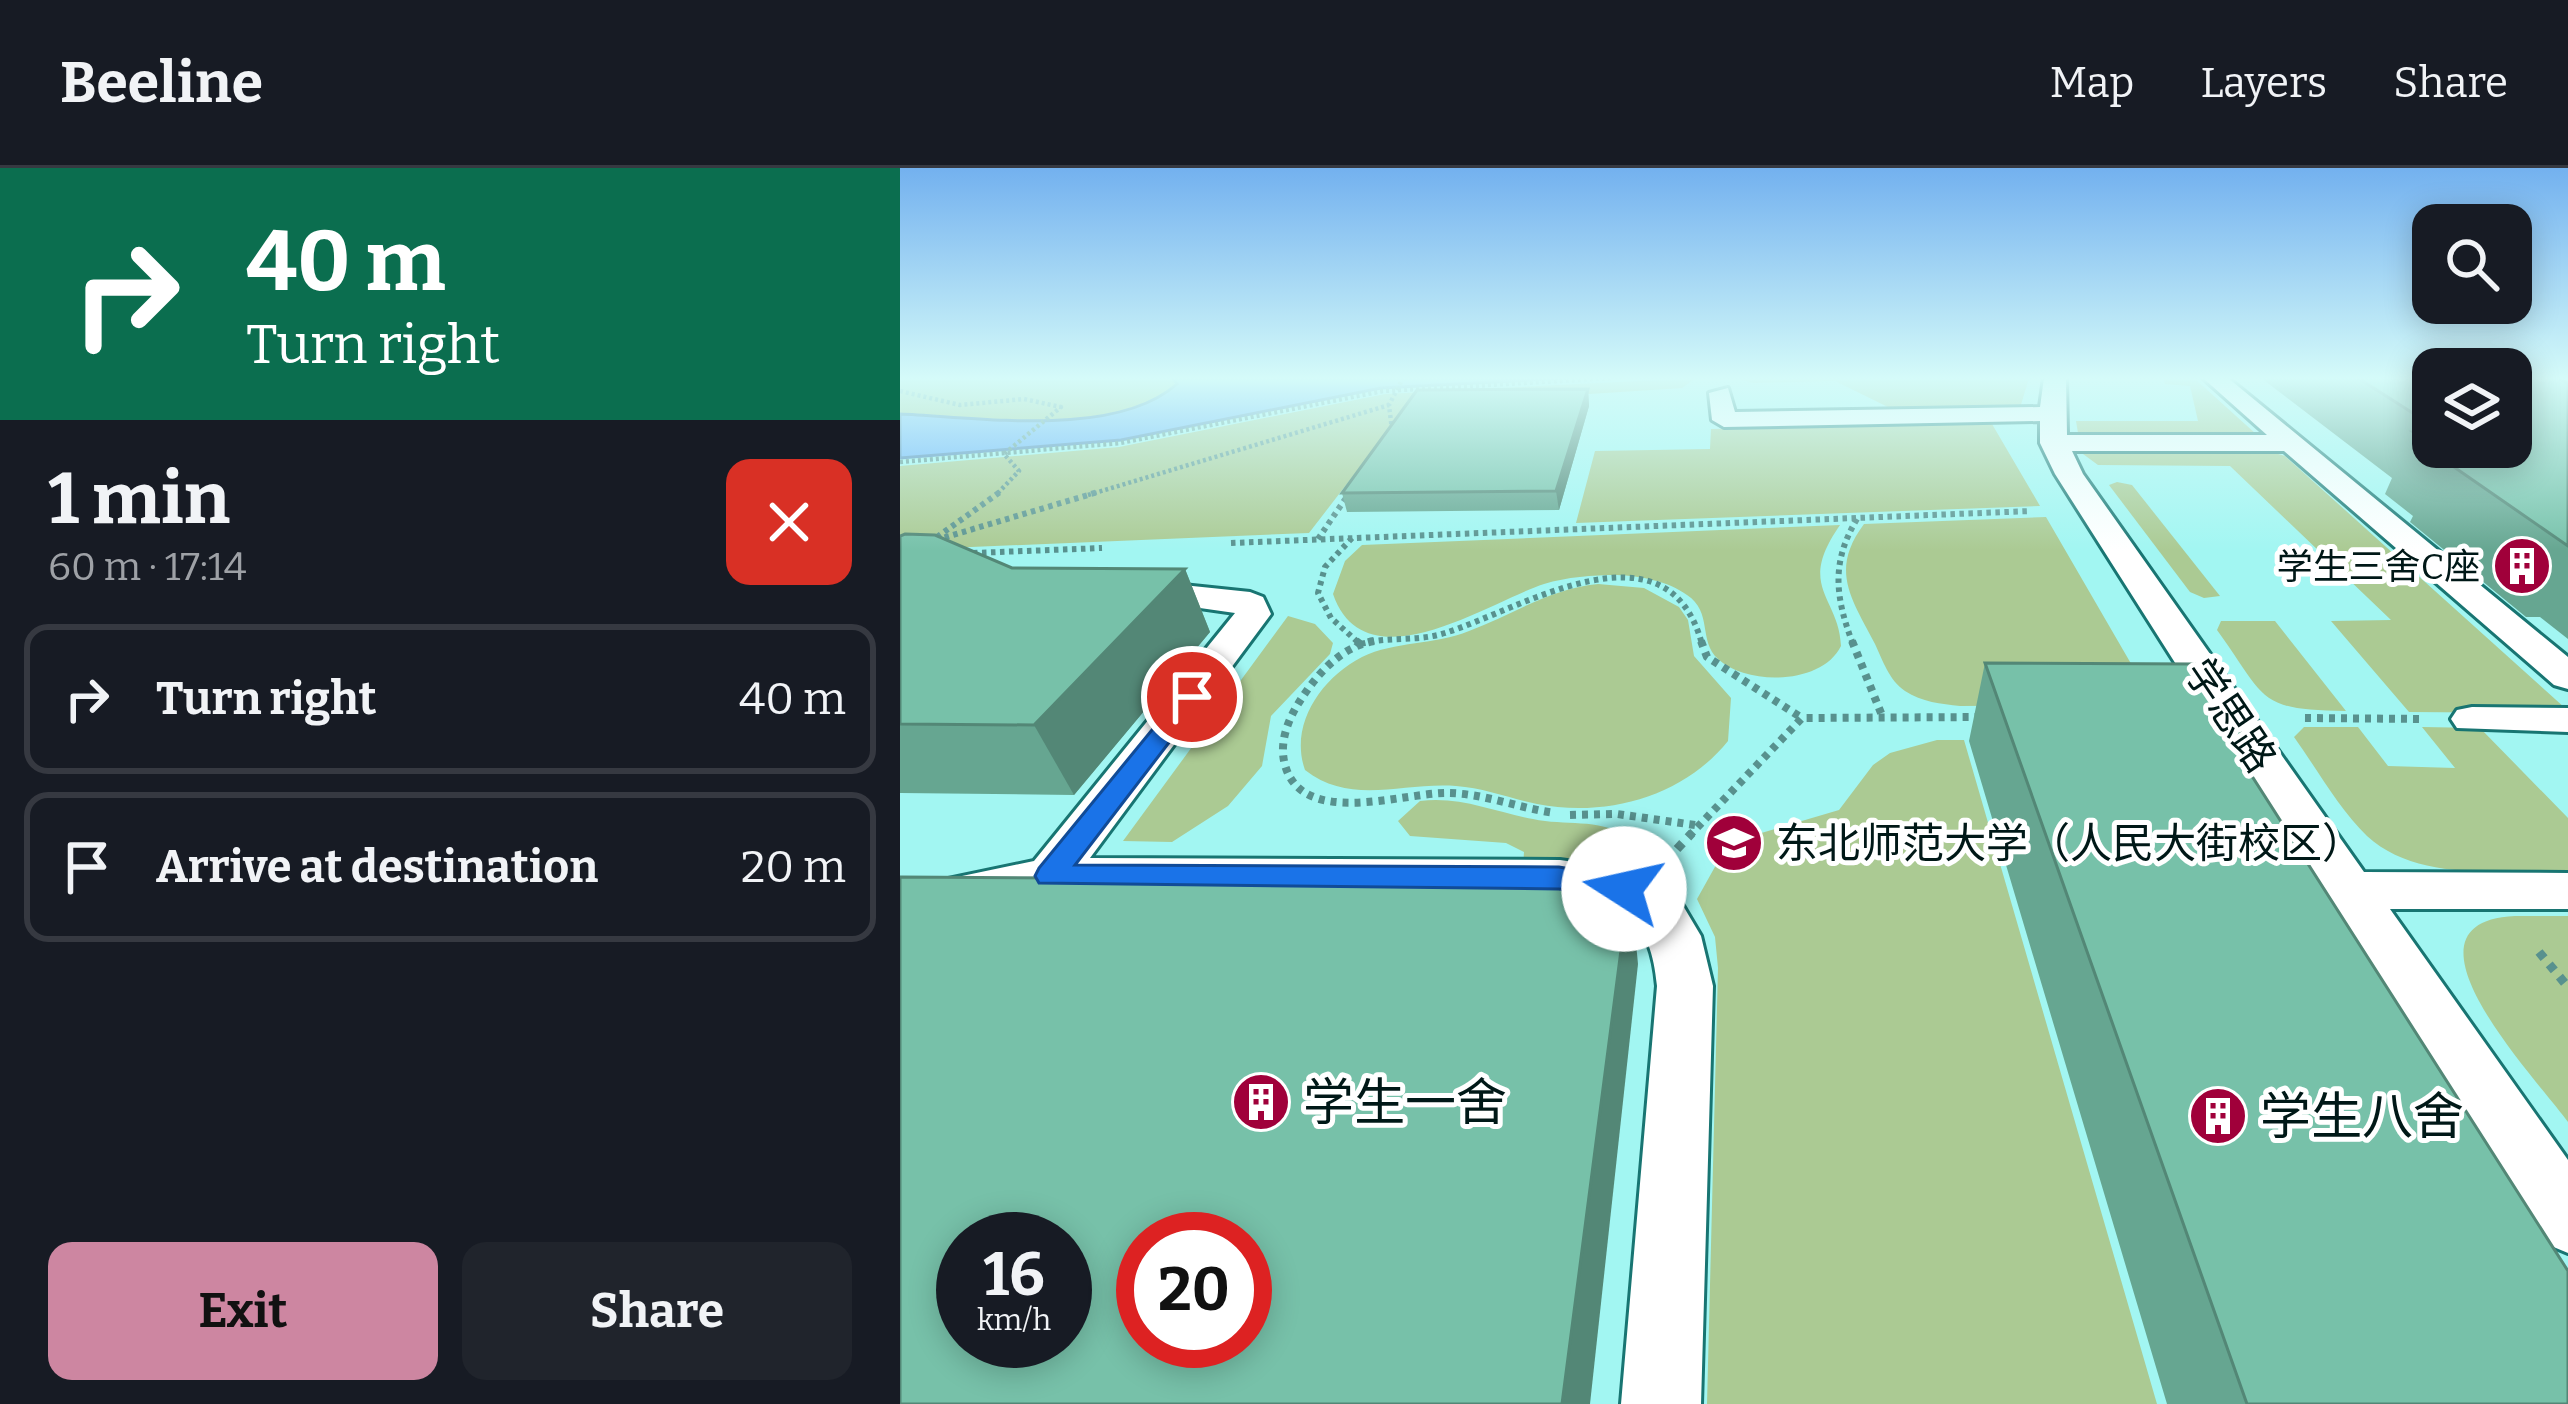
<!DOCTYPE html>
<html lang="en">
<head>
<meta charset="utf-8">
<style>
	body { margin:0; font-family:Bitter,"Noto Sans SC",serif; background:#20242c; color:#f1f3f6; height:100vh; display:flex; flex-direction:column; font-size:45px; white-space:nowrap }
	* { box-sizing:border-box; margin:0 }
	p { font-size:39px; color:#9ea1a6 }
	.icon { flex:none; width:66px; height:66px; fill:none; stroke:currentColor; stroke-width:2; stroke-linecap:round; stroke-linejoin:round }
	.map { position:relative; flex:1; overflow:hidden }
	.side { display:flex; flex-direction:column; background:#171b24; width:900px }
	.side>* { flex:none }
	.guide { background:#0b6e4f; color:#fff; overflow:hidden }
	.controls { position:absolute; left:1512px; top:36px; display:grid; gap:24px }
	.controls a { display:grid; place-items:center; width:120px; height:120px; border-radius:24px; background:#171b24; box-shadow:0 6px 30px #0003; font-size:60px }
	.speed { position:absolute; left:36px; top:1044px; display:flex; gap:24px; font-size:60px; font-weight:700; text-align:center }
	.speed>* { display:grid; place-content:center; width:156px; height:156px; border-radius:50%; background:#171b24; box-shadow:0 6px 30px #0003; line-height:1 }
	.speed small { font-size:30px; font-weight:400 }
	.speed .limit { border:18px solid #d22; background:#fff; color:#111 }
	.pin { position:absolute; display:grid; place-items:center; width:102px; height:102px; color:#fff; margin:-51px; border:6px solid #fff; border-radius:50%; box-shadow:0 3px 12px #0007 }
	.me { position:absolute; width:132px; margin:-66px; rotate:280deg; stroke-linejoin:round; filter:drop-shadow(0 0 9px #0008) }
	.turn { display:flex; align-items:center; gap:42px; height:252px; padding:0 48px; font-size:54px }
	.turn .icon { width:156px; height:156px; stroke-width:2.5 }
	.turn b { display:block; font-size:84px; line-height:102px }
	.round { display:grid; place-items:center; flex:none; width:126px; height:126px; border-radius:24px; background:#20242c }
	.overview { display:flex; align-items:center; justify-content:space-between; height:204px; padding:0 48px }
	h1 { font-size:72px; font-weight:700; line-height:90px }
	.action { display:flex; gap:24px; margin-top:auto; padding:24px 48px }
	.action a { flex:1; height:138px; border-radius:24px; background:#cd86a1; color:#111; font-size:48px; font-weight:700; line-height:138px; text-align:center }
	.action a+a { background:#20242c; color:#f1f3f6 }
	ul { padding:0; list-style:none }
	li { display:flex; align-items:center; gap:36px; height:150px; margin:0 24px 18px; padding:0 24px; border:6px solid #363941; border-radius:24px }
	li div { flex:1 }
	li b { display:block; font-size:45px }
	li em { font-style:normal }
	header { display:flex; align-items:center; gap:72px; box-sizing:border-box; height:168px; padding:0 60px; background:#171b24; border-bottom:3px solid #363941 }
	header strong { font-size:57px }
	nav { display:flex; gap:66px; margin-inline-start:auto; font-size:42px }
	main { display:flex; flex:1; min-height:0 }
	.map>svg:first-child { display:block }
	.green { fill:#abca93 }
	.water { fill:#65adfa; stroke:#4780b6; stroke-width:3 }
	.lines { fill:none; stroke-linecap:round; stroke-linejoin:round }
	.lane-casing { stroke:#187572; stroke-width:6 }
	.path-far3 { stroke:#58918e; stroke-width:4.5; stroke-dasharray:3 3; stroke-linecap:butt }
	.path-far2 { stroke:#58918e; stroke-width:6; stroke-dasharray:4.5 4.5; stroke-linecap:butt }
	.path-far1 { stroke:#58918e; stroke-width:8; stroke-dasharray:6 6; stroke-linecap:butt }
	.path { stroke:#58918e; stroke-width:9; stroke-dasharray:8 8; stroke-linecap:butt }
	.lane { fill:#fff; fill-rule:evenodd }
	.wall { fill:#66a691 }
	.shaded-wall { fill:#538776 }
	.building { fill:#77c1a9; stroke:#538776; stroke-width:3; fill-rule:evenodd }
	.route { fill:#1a73e8; stroke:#114b97; stroke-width:3 }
	.labels { text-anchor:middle; stroke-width:10; stroke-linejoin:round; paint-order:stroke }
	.far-poi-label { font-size:36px; fill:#001817; stroke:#fff; text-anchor:end }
	.street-label { font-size:42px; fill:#001817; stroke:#fff }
	.poi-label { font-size:42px; fill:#001817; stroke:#fff; text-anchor:start }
	.near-poi-label { font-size:51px; fill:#001817; stroke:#fff; text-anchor:start }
</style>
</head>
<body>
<header>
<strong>Beeline</strong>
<nav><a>Map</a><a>Layers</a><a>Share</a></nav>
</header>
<main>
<section class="side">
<div class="guide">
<div class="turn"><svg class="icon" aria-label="right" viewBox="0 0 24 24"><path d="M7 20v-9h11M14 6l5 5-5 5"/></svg><div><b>40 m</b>Turn right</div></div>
</div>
<div class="overview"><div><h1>1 min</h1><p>60 m · 17:14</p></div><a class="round" style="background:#d93025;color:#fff"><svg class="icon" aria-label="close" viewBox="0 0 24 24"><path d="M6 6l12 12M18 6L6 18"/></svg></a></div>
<ul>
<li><svg class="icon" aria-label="right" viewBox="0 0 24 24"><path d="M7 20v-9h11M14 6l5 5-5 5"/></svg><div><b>Turn right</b></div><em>40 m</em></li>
<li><svg class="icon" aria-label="arrive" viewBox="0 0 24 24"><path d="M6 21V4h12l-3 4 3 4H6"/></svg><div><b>Arrive at destination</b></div><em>20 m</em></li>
</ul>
<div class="action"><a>Exit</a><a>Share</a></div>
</section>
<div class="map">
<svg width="1668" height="1236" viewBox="0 0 1668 1236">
	<rect width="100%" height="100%" fill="#a2f6f2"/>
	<!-- green -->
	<g class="green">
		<path d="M0,210H273L277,216C216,271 76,249 0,246Z"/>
		<polygon points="796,210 782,220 507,238 409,365 0,382 0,298 219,279 485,226"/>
		<polygon points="833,210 1129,210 1120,240 994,242 935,213 854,215"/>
		<polygon points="1263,210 1294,210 1356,266 1178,265 1176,253 1298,253 1290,218 1265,216"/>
		<polygon points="1092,256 1140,338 676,355 695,283 810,281 811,261"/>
		<polygon points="1190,282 1368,283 1385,288 1665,540 1658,545 1509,544 1431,453 1491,452 1330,298 1198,297 1183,286"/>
		<polygon points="1217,314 1232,317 1320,428 1304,430 1290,424 1209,317"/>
		<path d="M1146,349L1255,537L1060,538C1041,536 1022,534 1005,523C989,512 983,493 975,476C952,431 929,403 964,356Z"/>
		<path d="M940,357C896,420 939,428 941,478C922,517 847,518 818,491C798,473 813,444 787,427C768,413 740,408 717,407C692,407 667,409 644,416C589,434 465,519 433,426L445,393L462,377Z"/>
		<path d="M698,416L744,420L779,439L788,452L794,488L831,530L828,573C784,628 707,650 637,636C609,630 584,620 556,618C502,614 451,638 405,602C389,557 421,510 462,489C495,473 535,477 569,463C614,446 649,421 698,416Z"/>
		<polygon points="388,448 415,456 433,475 430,486 371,548 362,598 328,638 272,674 223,673"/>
		<path d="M1321,453H1375L1446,543C1356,542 1367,531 1317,462Z"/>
		<path d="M1404,559H1458L1488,598L1555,600L1522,559L1580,560L1668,650V703C1604,702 1518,715 1467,668C1439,641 1417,601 1394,569Z"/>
		<polygon points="1037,572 1064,572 1257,1236 807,1236 818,800 815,769 797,731 821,688 841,671 939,642 973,597 990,585"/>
		<path d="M520,633C561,628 594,644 633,651C665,658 698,650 726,668L731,691L722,703L623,699L624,684L606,675L510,668L498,653Z"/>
		<path d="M1615,748H1668V954C1636,910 1486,754 1615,748Z"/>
	</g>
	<!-- water -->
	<path class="water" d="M273,210H667L481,220L221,272L0,290V246C77,249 215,271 277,216Z"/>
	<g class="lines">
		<!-- lane casing -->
		<g class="lane-casing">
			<g id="lane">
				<polygon points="1144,210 1166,210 1167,267 1367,267 1303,210 1328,210 1668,489 1668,521 1654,517 1384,283 1172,283 1183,306 1464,704 1668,705 1668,741 1490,741 1668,992 1668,1085 1644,1075 1155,306 1140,275 1140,253 824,259 812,252 809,225 828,220 835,244 1140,239"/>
				<path d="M235,412L350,424L363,429L371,446L190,690L660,692L710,699L749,712L782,736L801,768L813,818L801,1236H721L757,818C751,751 725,735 660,728L150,726L0,759V721L134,693L335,445L223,429L218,422L223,415Z"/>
				<polygon points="1572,539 1668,540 1668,564 1557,560 1551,551 1557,542"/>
			</g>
		</g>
		<!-- path-far3 -->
		<g class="path-far3">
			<polyline points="0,223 60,237 124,231 161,239 104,286 119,303 96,327"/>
			<polyline points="492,262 489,237 503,210"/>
			<polyline points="0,294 220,275 483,223 712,210"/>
			<polyline points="188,327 489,237"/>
		</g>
		<!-- path-far2 -->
		<g class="path-far2">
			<polyline points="37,369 100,324"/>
			<polyline points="452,370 425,399 418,425 431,450 460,476"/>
			<polyline points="418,371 450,324"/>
			<polyline points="36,372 198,324"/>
			<polyline points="331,375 1131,343"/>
			<polyline points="73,385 202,380"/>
			<path d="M461,476C489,468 517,474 545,465C622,441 767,347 802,476"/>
			<path d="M953,476C935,429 931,394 957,351"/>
		</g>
		<!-- path-far1 -->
		<g class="path-far1">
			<polyline points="456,473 460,476"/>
			<path d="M474,473C440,479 416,507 398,536C387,554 379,576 385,597C402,660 502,625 546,625C583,625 618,640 655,645"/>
			<polyline points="801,473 807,489 902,550"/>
			<polyline points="952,473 983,550"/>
			<polyline points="1405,550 1522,551"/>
			<polyline points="670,647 717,646 795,657"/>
			<polyline points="789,668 902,550 1084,549"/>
		</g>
		<!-- path -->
		<g class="path">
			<polyline points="777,681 792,665"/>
			<polyline points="1639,784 1668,819"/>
		</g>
		<!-- lane -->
		<use href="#lane" class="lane"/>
	</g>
	<!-- wall -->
	<g class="wall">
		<polygon points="1361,210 1533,210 1533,279 1611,279 1668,215 1668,471 1640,449 1626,449 1510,354 1513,348 1485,326 1492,310"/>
		<polygon points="688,221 689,238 659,342 447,344 442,325"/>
		<polygon points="0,368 112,400 285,401 310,464 174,627 0,625"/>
		<polygon points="1085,495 1350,579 1343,594 1668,1236 1267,1236 1069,573"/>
	</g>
	<!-- shaded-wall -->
	<g class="shaded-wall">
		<polygon points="688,221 689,238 659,342 656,323"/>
		<polygon points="285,401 310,464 174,627 134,557"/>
		<polygon points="730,713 738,796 690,1236 662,1236"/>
	</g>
	<!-- building -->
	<g class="building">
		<polygon points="1458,210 1533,210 1533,258"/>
		<polygon points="1611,210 1657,210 1668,215 1668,378 1541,290 1551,290 1535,279 1611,279"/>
		<polygon points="688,221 656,323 442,325 517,222"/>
		<polygon points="1513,264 1533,264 1533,278"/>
		<polygon points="5,366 35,367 112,400 285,401 134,557 0,556 0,368"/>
		<polygon points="1085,495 1295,496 1350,579 1334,580 1668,1103 1668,1236 1347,1236"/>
		<path d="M0,709L730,713L662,1236H0ZM63,1071H165V1173H63ZM243,1071H345V1173H243Z"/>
	</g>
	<!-- sky -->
	<linearGradient id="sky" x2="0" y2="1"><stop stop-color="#73b1ef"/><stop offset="0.55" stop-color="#d5fbf9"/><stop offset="1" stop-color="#d5fbf9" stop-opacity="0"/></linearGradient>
	<rect width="1668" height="383" fill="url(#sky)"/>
	<!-- route -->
	<polygon class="route" points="292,522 304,529 175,697 659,699 724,710 739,721 724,732 659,721 139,715 135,708 139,700 283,524"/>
	<!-- icons -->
	<defs>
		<g id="building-disc" transform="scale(3)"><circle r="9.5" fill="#a0003a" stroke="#fff"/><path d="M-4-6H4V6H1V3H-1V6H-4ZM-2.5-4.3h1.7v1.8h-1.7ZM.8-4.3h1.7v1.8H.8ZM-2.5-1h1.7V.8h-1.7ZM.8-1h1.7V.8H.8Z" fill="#fff"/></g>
		<g id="university-disc" transform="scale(3)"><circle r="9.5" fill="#a0003a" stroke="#fff"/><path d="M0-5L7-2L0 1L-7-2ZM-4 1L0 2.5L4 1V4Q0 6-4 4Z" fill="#fff"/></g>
	</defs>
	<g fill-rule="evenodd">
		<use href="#building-disc" x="1622" y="398"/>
		<use href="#university-disc" x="834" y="675"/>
		<use href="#building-disc" x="361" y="934"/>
		<use href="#building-disc" x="1318" y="948"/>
	</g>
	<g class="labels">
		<!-- far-poi labels -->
		<g class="far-poi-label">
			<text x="1580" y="411">学生三舍C座</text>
		</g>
		<!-- street labels -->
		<g class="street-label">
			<text transform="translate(1331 547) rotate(56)" y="15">学思路</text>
		</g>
		<!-- poi labels -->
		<g class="poi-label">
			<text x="876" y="690">东北师范大学（人民大街校区）</text>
		</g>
		<!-- near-poi labels -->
		<g class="near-poi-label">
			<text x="403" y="952">学生一舍</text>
			<text x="1360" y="966">学生八舍</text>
		</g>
	</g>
</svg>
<div class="controls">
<a><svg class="icon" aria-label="search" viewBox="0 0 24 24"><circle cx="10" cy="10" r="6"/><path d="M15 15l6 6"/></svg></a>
<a><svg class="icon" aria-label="layers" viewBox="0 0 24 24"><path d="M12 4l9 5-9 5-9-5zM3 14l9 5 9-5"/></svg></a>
</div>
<div class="speed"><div>16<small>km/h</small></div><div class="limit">20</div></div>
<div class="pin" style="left:292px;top:529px;background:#d93025"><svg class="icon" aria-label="arrive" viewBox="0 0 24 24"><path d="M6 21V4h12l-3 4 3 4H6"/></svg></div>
<svg class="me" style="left:724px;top:721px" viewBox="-20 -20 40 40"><circle r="19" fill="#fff"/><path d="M0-13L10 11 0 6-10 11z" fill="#1a73e8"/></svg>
</div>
</main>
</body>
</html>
